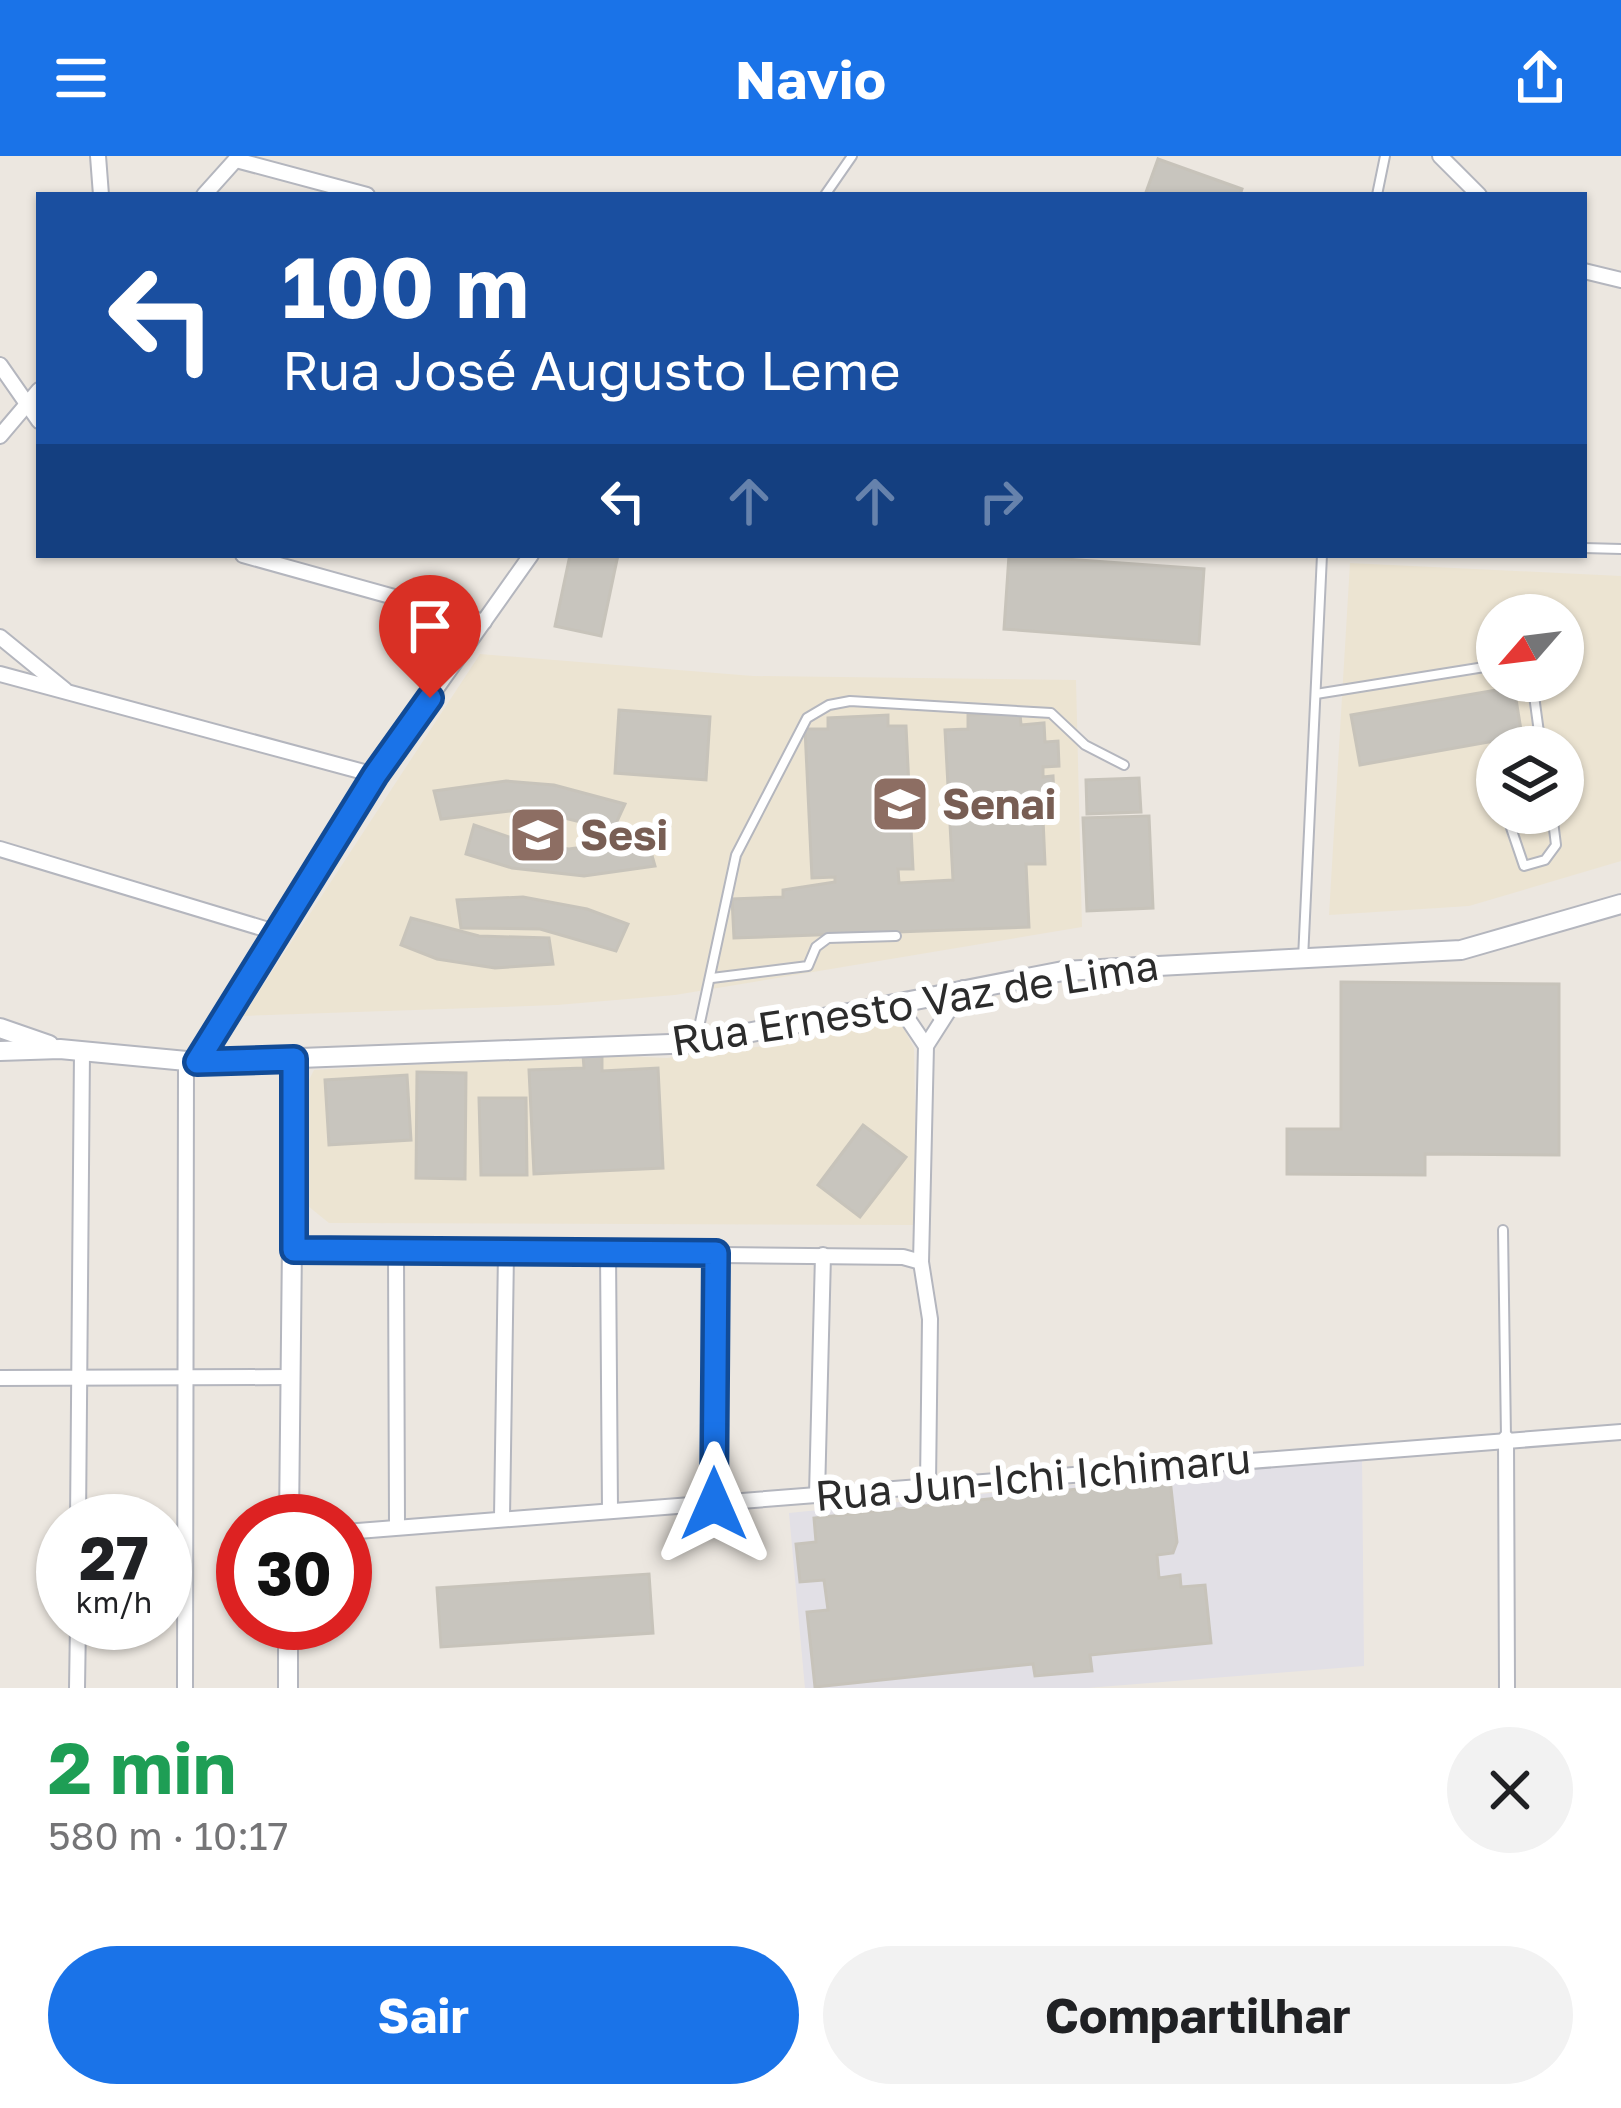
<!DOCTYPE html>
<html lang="pt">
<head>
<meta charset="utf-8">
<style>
	body { margin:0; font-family:"Golos Text",sans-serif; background:#f2f2f2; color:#202124; height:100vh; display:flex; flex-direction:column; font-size:45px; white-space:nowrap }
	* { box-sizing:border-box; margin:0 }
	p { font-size:39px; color:#757577 }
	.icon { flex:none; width:66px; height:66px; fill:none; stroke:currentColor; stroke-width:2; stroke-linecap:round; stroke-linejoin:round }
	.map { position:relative; height:1532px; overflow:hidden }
	.drawer { display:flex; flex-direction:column; background:#fff; flex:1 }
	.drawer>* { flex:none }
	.hud { position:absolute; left:36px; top:36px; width:1551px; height:366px; border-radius:0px; box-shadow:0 3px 9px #0004; background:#1a4fa0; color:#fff; overflow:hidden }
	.needle { width:78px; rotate:242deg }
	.buttons { position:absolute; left:1476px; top:438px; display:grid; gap:24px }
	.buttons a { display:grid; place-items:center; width:108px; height:108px; border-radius:50%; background:#fff; box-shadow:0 3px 9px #0004; font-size:60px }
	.speed { position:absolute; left:36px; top:1338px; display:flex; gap:24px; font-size:60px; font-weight:700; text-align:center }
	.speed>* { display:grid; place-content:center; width:156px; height:156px; border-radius:50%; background:#fff; box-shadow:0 3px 9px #0004; line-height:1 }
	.speed small { font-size:30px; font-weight:400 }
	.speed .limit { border:18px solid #d22; background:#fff; color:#111 }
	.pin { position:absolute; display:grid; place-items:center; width:102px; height:102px; color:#fff; margin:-123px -51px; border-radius:50% 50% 50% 0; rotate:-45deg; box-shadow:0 0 12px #0007 }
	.pin .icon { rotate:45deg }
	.me { position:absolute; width:132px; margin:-66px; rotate:0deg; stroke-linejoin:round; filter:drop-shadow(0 0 9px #0008) }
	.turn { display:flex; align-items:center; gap:42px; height:252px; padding:0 48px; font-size:54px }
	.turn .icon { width:156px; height:156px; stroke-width:2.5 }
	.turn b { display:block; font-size:84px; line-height:102px }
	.lanes { display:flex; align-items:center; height:114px; padding:0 48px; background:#0003; justify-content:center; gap:60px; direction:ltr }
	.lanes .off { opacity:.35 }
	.round { display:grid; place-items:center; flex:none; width:126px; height:126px; border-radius:63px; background:#f2f2f2 }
	.summary { display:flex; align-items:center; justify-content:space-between; height:204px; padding:0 48px }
	h1 { font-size:72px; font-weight:700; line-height:90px; color:#1e9e55 }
	.primary-button { display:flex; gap:24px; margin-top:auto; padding:24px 48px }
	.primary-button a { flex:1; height:138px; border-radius:72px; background:#1a73e8; color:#fff; font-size:48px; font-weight:700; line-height:138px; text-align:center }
	.primary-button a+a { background:#f2f2f2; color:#202124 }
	header { display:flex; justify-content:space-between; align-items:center; height:156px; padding:0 48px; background:#1a73e8; color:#fff; font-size:54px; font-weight:700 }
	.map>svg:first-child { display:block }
	.industrial { fill:#e2e0e6 }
	.education { fill:#ece4d2; fill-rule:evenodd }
	.building { fill:#c8c5be; stroke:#c7c3ba; stroke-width:3 }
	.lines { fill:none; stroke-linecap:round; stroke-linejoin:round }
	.lane-casing { stroke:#b4b6be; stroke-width:12 }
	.street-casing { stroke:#b4b6be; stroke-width:18 }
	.secondary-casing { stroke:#b4b6be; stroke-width:22 }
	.lane { stroke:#fff; stroke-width:8 }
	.street { stroke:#fff; stroke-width:14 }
	.secondary { stroke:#fff; stroke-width:18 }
	.route-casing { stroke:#114b97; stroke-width:30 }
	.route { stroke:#1a73e8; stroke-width:21 }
	.labels { text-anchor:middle; stroke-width:12; stroke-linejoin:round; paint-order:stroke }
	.education-label { font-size:42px; font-weight:bold; fill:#785e54; stroke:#fff; text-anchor:start }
	.street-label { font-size:42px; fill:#2c2c2c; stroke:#fff }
</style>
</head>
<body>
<header><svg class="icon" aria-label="menu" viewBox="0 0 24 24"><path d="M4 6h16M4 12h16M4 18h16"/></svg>Navio<svg class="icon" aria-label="share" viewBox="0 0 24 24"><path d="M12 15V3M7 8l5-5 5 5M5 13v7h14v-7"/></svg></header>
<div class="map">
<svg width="1621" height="1532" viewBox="0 0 1621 1532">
	<rect width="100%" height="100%" fill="#ece7e0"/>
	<!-- industrial -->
	<polygon class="industrial" points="1362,1300 1364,1510 1087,1532 805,1532 789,1357"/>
	<!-- education -->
	<g class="education">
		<path d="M1350,407L1621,420V705L1469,750L1329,759ZM1497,459H1563V525H1497ZM1497,591H1563V657H1497Z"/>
		<polygon points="480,498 753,520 1076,524 1082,771 675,839 557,849 243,860"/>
		<polygon points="878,868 903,871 914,892 917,1069 329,1067 308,1050 308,926 314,914 602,899 667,902 796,886"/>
	</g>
	<!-- building -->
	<g class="building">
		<polygon points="1158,3 1242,33 1240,39 1145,39"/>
		<polygon points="570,399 618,399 601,480 555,470"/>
		<polygon points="1009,399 1204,413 1199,488 1004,473"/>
		<polygon points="1514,531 1522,580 1360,609 1351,559"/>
		<polygon points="619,554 710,561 706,624 615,617"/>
		<polygon points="1020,557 1021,569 1044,567 1045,586 1058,585 1059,610 1043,611 1043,621 1053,620 1054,640 1042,640 1045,708 1026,708 1029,771 734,782 732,743 783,741 783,734 835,726 835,721 812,722 805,573 828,573 828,562 888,559 888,570 906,570 913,713 898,713 899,727 953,724 945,574 968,573 968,559"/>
		<polygon points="1139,622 1141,656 1087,658 1086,624"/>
		<polygon points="506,625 554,629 625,648 613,674 528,653 441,663 434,635"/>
		<polygon points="1149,660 1153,752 1087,755 1083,662"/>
		<polygon points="474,669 530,688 569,693 647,682 655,710 584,720 512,712 466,698"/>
		<polygon points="523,741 587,753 628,768 616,795 540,773 461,772 457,744"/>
		<polygon points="411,762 479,780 549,782 553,808 495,812 437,803 401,789"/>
		<polygon points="1341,826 1559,828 1559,999 1425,998 1425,1019 1287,1018 1287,973 1341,973"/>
		<polygon points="583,899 602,899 602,915 658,912 663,1012 534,1018 529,914 584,912"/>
		<polygon points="417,916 466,917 465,1023 416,1022"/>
		<polygon points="407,919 411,984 329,989 325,924"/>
		<polygon points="479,942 526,942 527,1019 481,1019"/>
		<polygon points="863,969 906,1001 860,1061 818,1029"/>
		<polygon points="1170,1323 1177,1386 1173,1397 1157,1399 1159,1422 1180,1419 1181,1431 1205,1429 1211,1487 1090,1499 1092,1515 1035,1520 1033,1508 815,1531 807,1456 828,1454 824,1424 800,1426 796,1388 816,1386 814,1362"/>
		<polygon points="649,1418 653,1477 441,1491 437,1432"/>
	</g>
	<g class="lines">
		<!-- lane casing -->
		<g class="lane-casing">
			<g id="lane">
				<polyline points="825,39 852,0"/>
				<polyline points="1377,39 1385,0"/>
				<polyline points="1584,392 1621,393"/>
				<polyline points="1532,525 1541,591"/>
				<polyline points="1316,538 1497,509"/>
				<polyline points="1506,657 1524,710 1545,704 1556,689 1552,657"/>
				<polyline points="1303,803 1322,399"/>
				<polyline points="712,822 808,810 816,791 828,782 896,780"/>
				<polyline points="696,885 736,699 807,562 829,549 850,545 1051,557 1085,589 1124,609"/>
				<polyline points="1503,1074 1506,1282"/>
			</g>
		</g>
		<!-- street casing -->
		<g class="street-casing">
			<g id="street">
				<polyline points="98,0 101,39"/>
				<polyline points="1440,0 1479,39"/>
				<polyline points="236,4 367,39"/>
				<polyline points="204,39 239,0"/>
				<polyline points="1584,115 1621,124"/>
				<polyline points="0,209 39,265"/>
				<polyline points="0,280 39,234"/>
				<polyline points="243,399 484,466"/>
				<polyline points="0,481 65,534"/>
				<polyline points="0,518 375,619"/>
				<polyline points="0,693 275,776"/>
				<polyline points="897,847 926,890"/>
				<polyline points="197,906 375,619 531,399"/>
				<polyline points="294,1094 903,1101 921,1106"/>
				<polyline points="608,1096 610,1354"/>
				<polyline points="396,1098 397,1369"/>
				<polyline points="0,1222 291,1221"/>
				<polyline points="1506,1282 1507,1532"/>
				<polyline points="928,1328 930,1163 921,1106 926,890 963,832"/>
				<polyline points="817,1339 823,1099"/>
				<polyline points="714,1347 716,1097"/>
				<polyline points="502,1361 506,1097"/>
				<polyline points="78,1365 82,895"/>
				<polyline points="345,1376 1621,1276"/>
				<polyline points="77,1532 78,1467"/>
				<polyline points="185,1532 186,905"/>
			</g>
		</g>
		<!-- secondary casing -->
		<g class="secondary-casing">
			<g id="secondary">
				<polyline points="0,872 49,889"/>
				<polyline points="0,895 60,893 197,906 696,887 1063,815 1461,794 1621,748"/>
				<polyline points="289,1365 294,903"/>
				<polyline points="288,1532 288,1467"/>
			</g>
		</g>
		<!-- lane -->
		<use href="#lane" class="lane"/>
		<!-- street -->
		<use href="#street" class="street"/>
		<!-- secondary -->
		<use href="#secondary" class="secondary"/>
	</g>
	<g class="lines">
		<!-- route casing -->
		<g class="route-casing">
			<polyline id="route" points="430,542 375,619 197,906 294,903 294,1094 716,1097 714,1348"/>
		</g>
		<!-- route -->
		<use href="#route" class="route"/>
	</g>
	<!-- icons -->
	<defs>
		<g id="university-square" transform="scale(3)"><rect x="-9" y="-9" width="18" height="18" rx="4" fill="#8d6e63" stroke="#fff"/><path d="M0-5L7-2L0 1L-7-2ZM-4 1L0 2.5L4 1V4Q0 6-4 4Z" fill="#fff"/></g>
	</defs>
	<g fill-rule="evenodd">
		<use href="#university-square" x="900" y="648"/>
		<use href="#university-square" x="538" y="679"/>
	</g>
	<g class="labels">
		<!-- education labels -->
		<g class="education-label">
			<text x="942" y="663">Senai</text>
			<text x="580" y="694">Sesi</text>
		</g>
		<!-- street labels -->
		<g class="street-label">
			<text transform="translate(915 847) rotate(-9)" y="15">Rua Ernesto Vaz de Lima</text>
			<text transform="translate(1033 1321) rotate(-5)" y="15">Rua Jun-Ichi Ichimaru</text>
		</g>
	</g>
</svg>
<div class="buttons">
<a><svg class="needle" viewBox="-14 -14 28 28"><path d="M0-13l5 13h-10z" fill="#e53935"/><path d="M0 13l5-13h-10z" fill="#757577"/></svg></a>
<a><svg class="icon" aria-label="layers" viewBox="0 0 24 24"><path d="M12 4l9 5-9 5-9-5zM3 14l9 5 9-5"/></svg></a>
</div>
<div class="speed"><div>27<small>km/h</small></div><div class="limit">30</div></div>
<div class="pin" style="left:430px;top:542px;background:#d93025"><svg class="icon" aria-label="arrive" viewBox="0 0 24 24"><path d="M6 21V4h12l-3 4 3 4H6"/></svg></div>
<svg class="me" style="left:714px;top:1348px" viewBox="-20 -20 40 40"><path d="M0-17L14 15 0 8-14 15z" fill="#1a73e8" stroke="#fff" stroke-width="4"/></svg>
<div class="hud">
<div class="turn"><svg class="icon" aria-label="left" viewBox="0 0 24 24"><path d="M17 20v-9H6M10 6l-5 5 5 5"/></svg><div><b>100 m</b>Rua José Augusto Leme</div></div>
<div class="lanes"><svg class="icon" aria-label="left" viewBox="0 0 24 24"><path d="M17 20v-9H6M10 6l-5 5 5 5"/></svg><svg class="icon off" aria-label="ahead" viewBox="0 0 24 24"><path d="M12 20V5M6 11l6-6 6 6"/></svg><svg class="icon off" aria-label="ahead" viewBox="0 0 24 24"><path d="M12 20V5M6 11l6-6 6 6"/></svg><svg class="icon off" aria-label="right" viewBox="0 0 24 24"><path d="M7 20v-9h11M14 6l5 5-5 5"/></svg></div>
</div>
</div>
<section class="drawer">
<div class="summary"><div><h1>2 min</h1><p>580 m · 10:17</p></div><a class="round"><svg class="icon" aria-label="close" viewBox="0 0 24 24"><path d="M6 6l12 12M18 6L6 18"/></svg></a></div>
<div class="primary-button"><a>Sair</a><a>Compartilhar</a></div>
</section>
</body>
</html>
